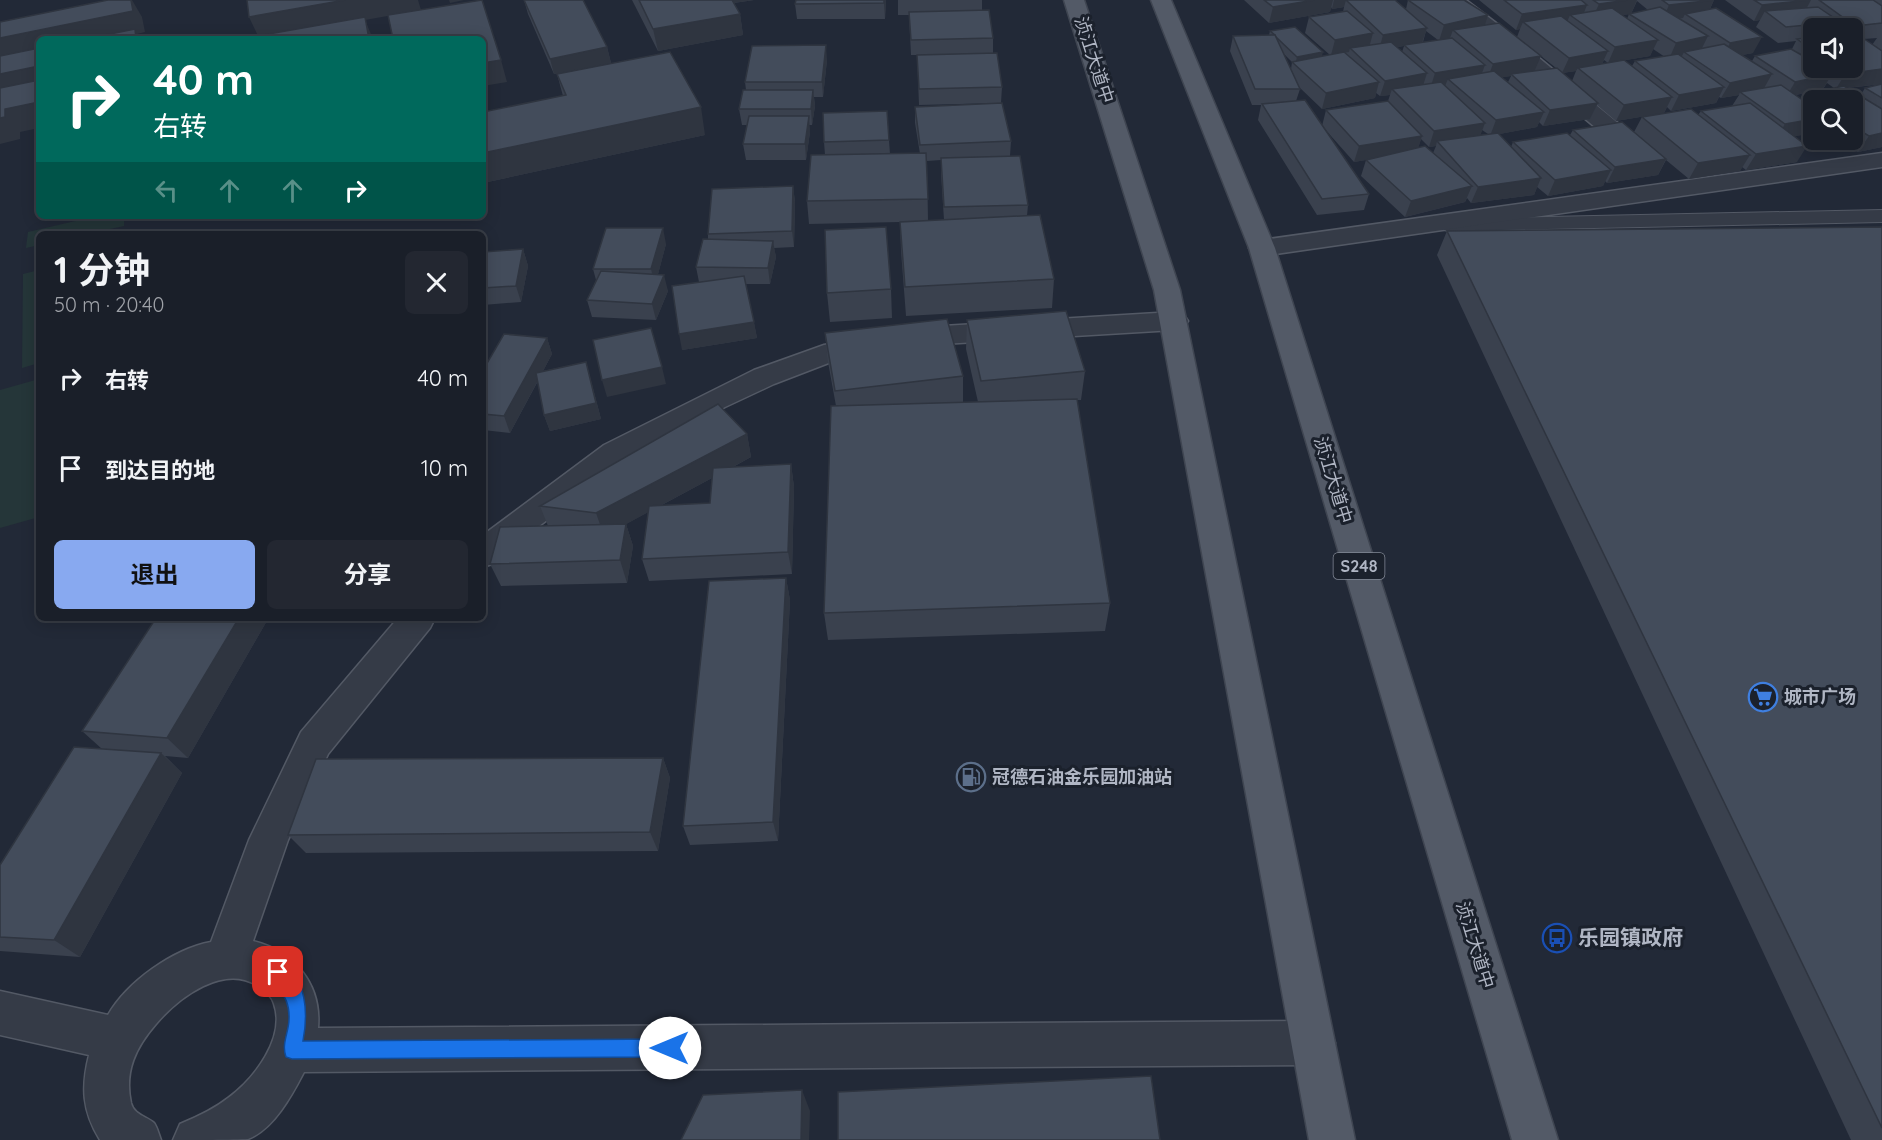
<!DOCTYPE html>
<html lang="zh">
<head>
<meta charset="utf-8">
<style>
	body { margin:0; font-family:Quicksand,"Noto Sans SC",sans-serif; background:#232731; color:#f1f3f6; height:100vh; display:flex; flex-direction:column; font-size:22px; white-space:nowrap }
	* { box-sizing:border-box; margin:0 }
	p { font-size:20px; color:#9fa2a8 }
	.icon { flex:none; width:33px; height:33px; fill:none; stroke:currentColor; stroke-width:2; stroke-linecap:round; stroke-linejoin:round }
	.map { position:relative; flex:1; overflow:hidden }
	.drawer { position:absolute; left:36px; top:231px; width:450px; height:390px; display:flex; flex-direction:column; background:#1a1f29; border-radius:9px; box-shadow:0 3px 15px #0003,0 0 0 2px #383d46 }
	.drawer>* { flex:none }
	.hud { position:absolute; left:36px; top:36px; width:450px; height:183px; border-radius:9px; box-shadow:0 3px 15px #0003,0 0 0 2px #383d46; background:#00695c; color:#fff; overflow:hidden }
	.fabs { position:absolute; left:1803px; top:18px; display:grid; gap:12px }
	.fabs a { display:grid; place-items:center; width:60px; height:60px; border-radius:9px; background:#1a1f29; box-shadow:0 3px 15px #0003,0 0 0 2px #383d46; font-size:30px }
	.pin { position:absolute; display:grid; place-items:center; width:51px; height:51px; color:#fff; margin:-26px; border-radius:12px; box-shadow:0 3px 9px #0006 }
	.me { position:absolute; width:66px; margin:-33px; rotate:270deg; stroke-linejoin:round; filter:drop-shadow(0 0 4px #0008) }
	.turn { display:flex; align-items:center; gap:21px; height:126px; padding:0 18px; font-size:27px }
	.turn .icon { width:78px; height:78px; stroke-width:2.5 }
	.turn b { display:block; font-size:42px; line-height:51px }
	.lanes { display:flex; align-items:center; height:57px; padding:0 18px; background:#0003; justify-content:center; gap:30px; direction:ltr }
	.lanes .off { opacity:.35 }
	.round { display:grid; place-items:center; flex:none; width:63px; height:63px; border-radius:9px; background:#232731 }
	.head { display:flex; align-items:center; justify-content:space-between; height:102px; padding:0 18px }
	h1 { font-size:36px; font-weight:700; line-height:45px }
	.primary-button { display:flex; gap:12px; margin-top:auto; padding:12px 18px }
	.primary-button a { flex:1; height:69px; border-radius:9px; background:#88a9f0; color:#111; font-size:24px; font-weight:700; line-height:69px; text-align:center }
	.primary-button a+a { background:#232731; color:#f1f3f6 }
	ul { padding:0; list-style:none }
	li { display:flex; align-items:center; gap:18px; height:90px; padding:0 18px }
	li div { flex:1 }
	li b { display:block; font-size:22px }
	li em { font-style:normal }
	.map>svg:first-child { display:block }
	.green { fill:#253639 }
	.lines { fill:none; stroke-linecap:round; stroke-linejoin:round }
	.lane-casing { stroke:#535965; stroke-width:2 }
	.street-casing { stroke:#535965; stroke-width:3 }
	.primary-casing { stroke:#3f4551; stroke-width:3 }
	.lane { fill:#353b47; fill-rule:evenodd }
	.street { fill:#353b47; fill-rule:evenodd }
	.primary { fill:#535a67; fill-rule:evenodd }
	.wall { fill:#3a414e; fill-rule:evenodd }
	.shaded-wall { fill:#2f3540 }
	.building { fill:#434c5b; stroke:#2f3540; stroke-width:1.5 }
	.route { fill:#1a73e8; stroke:#114b97; stroke-width:1.5 }
	.labels { text-anchor:middle; stroke-width:6; stroke-linejoin:round; paint-order:stroke }
	.shield { fill:#1b212c; stroke:#838996; stroke-width:1.5 }
	.shield-label { font-size:16px; font-weight:bold; fill:#b0b6c4 }
	.street-label { font-size:18px; fill:#b0b6c4; stroke:#1b212c }
	.poi-label { font-size:18px; font-weight:bold; fill:#b0b6c4; stroke:#1b212c; text-anchor:start }
	.near-poi-label { font-size:21px; font-weight:bold; fill:#b0b6c4; stroke:#1b212c; text-anchor:start }
</style>
</head>
<body>
<div class="map">
<svg width="1882" height="1140" viewBox="0 0 1882 1140">
	<rect width="100%" height="100%" fill="#222937"/>
	<!-- green -->
	<g class="green">
		<polygon points="97,216 124,216 124,226 87,234 39,234 39,245 26,248 28,232"/>
		<polygon points="39,270 39,363 22,368 23,274"/>
		<polygon points="39,379 39,517 0,528 0,390"/>
	</g>
	<g class="lines">
		<!-- lane casing -->
		<g class="lane-casing">
			<polygon id="lane" points="1882,210 1882,222 1448,231 1441,229 1438,225 1441,221 1448,219"/>
		</g>
		<!-- street casing -->
		<g class="street-casing">
			<g id="street">
				<polygon points="1443,0 1466,0 1504,29 1648,148 1652,153 1648,158 1640,160 1632,158"/>
				<polygon points="1882,153 1882,167 1262,256 1253,253 1249,248 1253,243 1262,240"/>
				<polygon points="1174,312 1184,315 1188,321 1184,327 1174,330 926,345 839,359 774,384 725,407 626,461 519,541 495,563 483,567 483,535 604,445 754,370 824,345 926,327"/>
				<path d="M398,618H435L430,628L328,754L288,840L253,941C294,951 322,984 318,1028L1313,1021L1329,1027L1335,1043L1329,1059L1313,1065L304,1072C292,1095 274,1129 248,1139C236,1140 189,1140 173,1140L180,1124C197,1117 214,1109 228,1098C254,1079 286,1038 274,1004C272,996 266,992 259,987C225,962 178,998 156,1024C136,1047 124,1071 131,1103C134,1115 146,1116 154,1123C157,1127 159,1135 161,1140H100C82,1111 81,1087 89,1055L0,1035V991L108,1015C127,982 173,949 211,942L249,840L301,732Z"/>
			</g>
		</g>
		<!-- primary casing -->
		<g class="primary-casing">
			<g id="primary">
				<polygon points="1064,0 1084,0 1180,290 1355,1140 1309,1140 1154,290"/>
				<polygon points="1151,0 1171,0 1275,248 1558,1140 1512,1140 1249,248"/>
			</g>
		</g>
		<!-- lane -->
		<use href="#lane" class="lane"/>
		<!-- street -->
		<use href="#street" class="street"/>
		<!-- primary -->
		<use href="#primary" class="primary"/>
	</g>
	<!-- wall -->
	<g class="wall">
		<polygon points="524,0 607,47 611,63 554,74 528,14"/>
		<polygon points="632,0 754,0 734,3 740,14 743,35 658,51"/>
		<polygon points="796,0 886,0 885,19 797,19 795,4"/>
		<polygon points="898,0 982,0 982,10 993,38 993,53 1002,87 1001,103 919,105 917,55 911,55 909,15 898,15"/>
		<path d="M1244,0H1395L1406,9L1408,0L1484,25L1534,71L1556,68L1517,37L1520,29L1516,30L1479,0H1714L1710,9L1753,53L1742,55L1752,61L1755,56L1792,49L1796,41L1778,43L1756,27L1760,20L1754,21L1725,0H1882V84L1848,88L1860,96L1865,88L1882,84V147L1858,152L1839,140H1852V100H1814V133L1794,136L1797,162L1746,170L1742,167L1740,171L1689,179L1666,160L1658,175L1607,183L1605,181L1603,186L1548,196L1537,187L1534,195L1471,203L1467,198L1465,202L1405,217L1361,176L1366,160L1371,159L1354,162L1323,127L1369,194L1364,210L1317,215L1258,120L1261,105H1252L1230,51L1233,36L1269,35L1270,31L1322,56L1330,55L1305,33L1309,17L1343,12L1344,7L1332,9L1331,7L1330,12L1269,23ZM1637,1L1648,10L1631,14ZM1629,14L1627,19L1622,15L1630,14ZM1814,28H1852V68H1814ZM1426,31L1438,40L1423,42ZM1877,38L1872,45L1864,39ZM1404,46L1402,52L1397,47ZM1653,49L1665,57L1635,61L1632,66L1602,64L1604,60L1608,63L1650,56ZM1284,54L1292,62L1291,69ZM1576,71L1572,81L1562,73ZM1511,76L1508,82L1502,77ZM1827,83L1834,88L1803,94L1800,99L1796,95L1823,89ZM1299,87L1322,109L1375,98L1376,93L1380,96L1390,95L1388,101L1326,110L1322,126L1296,101L1300,89ZM1739,95L1732,106L1701,111L1698,115L1642,117L1634,132L1573,130L1570,135L1513,142L1511,147L1499,134L1537,127L1539,122L1543,126L1590,119L1597,105L1616,121L1664,113L1667,107L1671,111L1716,103L1719,97L1721,98ZM1482,130L1488,134L1480,135ZM1421,139L1429,147L1436,146L1433,153L1418,148Z"/>
		<polygon points="827,60 823,97 814,97 815,106 812,125 809,125 810,132 806,160 746,160 743,144 747,125 742,125 739,109 746,90 745,82"/>
		<polygon points="557,74 705,135 483,183 483,112 563,96"/>
		<path d="M915,107L1011,141L1010,156L1028,205L1027,216L1054,279L1052,308L906,316L901,251L900,222L809,224L807,201L825,155L824,142L889,140L890,154H920L915,123ZM941,160V174L944,220H928L927,161Z"/>
		<polygon points="793,186 795,202 794,247 774,248 776,257 770,284 746,284 757,338 682,350 699,282 696,267 708,239 708,234"/>
		<polygon points="1882,227 1882,1140 1851,1140 1437,255 1447,231"/>
		<polygon points="666,244 658,274 668,291 656,320 592,317 587,300 596,280 593,269"/>
		<polygon points="523,249 528,266 521,302 483,305 483,252"/>
		<polygon points="891,289 892,318 830,322 827,293"/>
		<polygon points="967,320 1085,371 1081,400 1077,400 1110,603 1105,631 828,640 824,613 836,406 828,362 825,333 963,376 963,403 978,402 966,349"/>
		<polygon points="547,338 552,354 543,371 586,362 601,419 550,431 544,415 538,381 510,433 483,430 483,370"/>
		<path d="M747,434L751,457L733,467L791,464L794,487L792,574L649,581L642,559L648,512L626,524L633,546L627,583L501,586L490,564L548,526L540,506ZM712,478L710,503L660,506Z"/>
		<polygon points="786,578 790,600 778,841 690,845 683,826"/>
		<polygon points="268,619 188,758 165,756 182,773 80,957 0,951 0,865 102,749 82,731"/>
		<polygon points="663,758 670,778 658,851 306,853 288,835"/>
	</g>
	<!-- shaded-wall -->
	<g class="shaded-wall">
		<polygon points="131,0 132,0 142,17 145,32 137,34 140,39 39,39 39,55 0,63 0,38"/>
		<polygon points="345,0 418,0 421,10 365,20 373,39 369,39 365,20 259,38 249,17"/>
		<polygon points="449,0 464,0 450,3"/>
		<polygon points="726,0 754,0 727,4"/>
		<polygon points="884,0 886,0 885,19 884,3"/>
		<polygon points="1314,0 1333,0 1330,12 1269,23 1273,7"/>
		<polygon points="1334,0 1371,0 1346,0 1344,7 1332,9"/>
		<polygon points="1627,0 1637,0 1631,14 1592,19 1599,4"/>
		<polygon points="1714,0 1707,15 1685,14 1683,18 1662,21 1669,5"/>
		<polygon points="1811,0 1803,15 1765,11 1760,20 1754,21 1762,5"/>
		<polygon points="1587,5 1581,20 1570,15 1567,22 1523,22 1520,29 1516,30 1522,14"/>
		<polygon points="740,14 743,35 658,51 653,29"/>
		<polygon points="1488,15 1483,31 1453,30 1450,38 1439,41 1444,25"/>
		<polygon points="1427,28 1422,43 1379,50 1383,35"/>
		<polygon points="1373,33 1369,48 1350,48 1349,52 1331,55 1335,40"/>
		<polygon points="1708,36 1700,52 1684,52 1682,56 1669,59 1676,43"/>
		<polygon points="1762,37 1753,53 1722,59 1730,43"/>
		<polygon points="1658,40 1650,56 1608,63 1615,47"/>
		<polygon points="826,45 827,60 823,97 822,82"/>
		<polygon points="607,47 611,63 554,74 550,59"/>
		<polygon points="1608,51 1601,66 1578,68 1576,71 1562,73 1569,58"/>
		<polygon points="1323,52 1321,60 1295,65 1297,57"/>
		<polygon points="1541,56 1534,72 1511,74 1511,76 1487,80 1493,64"/>
		<polygon points="501,60 507,82 483,86 483,63"/>
		<polygon points="1485,65 1479,81 1448,79 1445,86 1430,89 1435,73"/>
		<polygon points="39,66 39,91 0,99 0,74"/>
		<polygon points="1882,69 1882,84 1836,89 1845,74"/>
		<polygon points="1427,73 1422,89 1392,89 1390,95 1380,96 1385,81"/>
		<polygon points="1772,74 1763,90 1740,92 1739,95 1721,98 1730,83"/>
		<polygon points="1832,74 1823,89 1786,97 1795,82"/>
		<polygon points="1379,82 1375,98 1322,109 1326,93"/>
		<polygon points="1724,87 1716,103 1671,111 1679,95"/>
		<polygon points="813,90 815,106 812,125 811,109"/>
		<polygon points="1672,97 1664,113 1616,121 1624,105"/>
		<polygon points="39,102 39,128 20,132 20,139 0,144 0,118 5,109"/>
		<polygon points="1598,103 1590,119 1543,126 1550,110"/>
		<polygon points="701,107 705,135 483,183 483,153"/>
		<polygon points="1544,112 1537,127 1490,136 1496,120"/>
		<polygon points="809,116 810,132 806,160 805,144"/>
		<polygon points="1814,119 1814,133 1775,140 1785,124"/>
		<polygon points="1485,123 1479,139 1437,141 1436,146 1429,147 1434,131"/>
		<polygon points="1882,133 1882,147 1858,152 1869,136"/>
		<polygon points="1422,136 1417,152 1354,162 1359,146"/>
		<polygon points="1807,146 1797,162 1746,170 1756,154"/>
		<polygon points="1750,155 1740,171 1689,179 1698,163"/>
		<polygon points="1666,159 1658,175 1607,183 1615,167"/>
		<polygon points="1611,170 1603,186 1548,196 1555,180"/>
		<polygon points="1541,178 1534,195 1471,203 1478,187"/>
		<polygon points="793,186 795,202 794,247 792,231"/>
		<polygon points="1472,186 1465,202 1405,217 1411,201"/>
		<polygon points="663,228 666,244 655,286 651,269"/>
		<polygon points="773,241 776,257 770,284 768,268"/>
		<polygon points="523,249 528,266 521,302 516,286"/>
		<polygon points="664,275 668,291 656,320 652,304"/>
		<polygon points="754,322 757,338 682,350 679,334"/>
		<polygon points="547,338 552,354 510,433 504,416"/>
		<polygon points="586,362 601,419 550,431 544,415"/>
		<polygon points="662,367 666,384 607,397 602,380"/>
		<polygon points="747,434 751,457 604,536 596,513"/>
		<polygon points="791,464 794,487 792,574 788,552"/>
		<polygon points="626,524 633,546 627,583 620,560"/>
		<polygon points="786,578 790,600 778,841 773,822"/>
		<polygon points="239,618 268,619 188,758 167,738"/>
		<polygon points="161,753 182,773 80,957 54,940"/>
		<polygon points="663,758 670,778 658,851 650,832"/>
		<polygon points="802,1090 810,1111 809,1140 801,1140"/>
	</g>
	<!-- building -->
	<g class="building">
		<polygon points="108,0 131,0 133,11 0,38 0,22"/>
		<polygon points="247,0 345,0 249,17"/>
		<polygon points="482,0 501,60 483,63 483,39 393,39 388,15"/>
		<polygon points="524,0 583,0 607,47 550,59"/>
		<polygon points="639,0 732,0 740,14 653,29"/>
		<polygon points="796,0 884,0 884,3 795,4"/>
		<polygon points="1264,0 1314,0 1273,7"/>
		<polygon points="1346,0 1395,0 1427,28 1383,35"/>
		<polygon points="1408,0 1464,0 1488,15 1444,25"/>
		<polygon points="1504,0 1581,0 1587,5 1522,14"/>
		<polygon points="1593,0 1627,0 1599,4"/>
		<polygon points="1662,0 1714,0 1669,5"/>
		<polygon points="1754,0 1810,0 1762,5"/>
		<polygon points="1819,0 1873,0 1882,6 1882,23 1855,26"/>
		<polygon points="1660,7 1708,36 1676,43 1629,14"/>
		<polygon points="1818,7 1840,22 1786,27 1765,11"/>
		<polygon points="1612,8 1658,40 1615,47 1570,15"/>
		<polygon points="1716,8 1762,37 1730,43 1685,14"/>
		<polygon points="989,10 993,38 911,40 909,12"/>
		<polygon points="1347,11 1373,33 1335,40 1309,17"/>
		<polygon points="1561,16 1608,51 1569,58 1523,22"/>
		<polygon points="365,17 369,39 264,39 263,35"/>
		<polygon points="1499,23 1541,56 1493,64 1453,30"/>
		<polygon points="1295,27 1323,52 1297,57 1276,37 1275,35 1270,31"/>
		<polygon points="135,29 136,39 85,39"/>
		<polygon points="1854,32 1882,51 1882,69 1845,74 1837,68 1852,68 1852,33"/>
		<polygon points="1275,35 1300,89 1255,89 1233,36"/>
		<polygon points="1814,37 1814,51 1797,39"/>
		<polygon points="1452,38 1485,65 1435,73 1404,45"/>
		<polygon points="1391,42 1427,73 1385,81 1350,48"/>
		<polygon points="1724,44 1772,74 1730,83 1684,52"/>
		<polygon points="826,45 822,82 745,82 752,46"/>
		<polygon points="39,48 39,66 0,74 0,56"/>
		<polygon points="1791,49 1814,62 1814,68 1822,68 1832,74 1795,82 1755,56"/>
		<polygon points="670,52 701,107 483,153 483,112 566,95 557,74"/>
		<polygon points="1344,52 1379,82 1326,93 1292,62"/>
		<polygon points="997,53 1002,87 919,89 917,55"/>
		<polygon points="1678,54 1724,87 1679,95 1635,61"/>
		<polygon points="1624,60 1672,97 1624,105 1578,68"/>
		<polygon points="1557,68 1598,103 1550,110 1511,74"/>
		<polygon points="1494,71 1544,112 1496,120 1448,79"/>
		<polygon points="39,80 39,102 5,109 5,117 0,118 0,88"/>
		<polygon points="1441,82 1485,123 1434,131 1392,89"/>
		<polygon points="1882,84 1882,98 1865,88"/>
		<polygon points="1781,85 1814,108 1814,119 1785,124 1740,92"/>
		<polygon points="1844,86 1882,109 1882,133 1869,136 1852,126 1852,100 1814,100 1803,94"/>
		<polygon points="743,90 813,90 811,109 739,109"/>
		<polygon points="1305,100 1369,194 1322,199 1262,104"/>
		<polygon points="1388,101 1422,136 1359,146 1326,110"/>
		<polygon points="1002,103 1011,141 920,145 915,107"/>
		<polygon points="1750,103 1807,146 1756,154 1701,111"/>
		<polygon points="1691,109 1750,155 1698,163 1642,117"/>
		<polygon points="887,111 889,140 824,142 823,113"/>
		<polygon points="749,116 809,116 805,144 743,144"/>
		<polygon points="1622,122 1666,159 1615,167 1573,130"/>
		<polygon points="1498,133 1541,178 1478,187 1437,141"/>
		<polygon points="1567,133 1611,170 1555,180 1513,142"/>
		<polygon points="1425,146 1472,186 1411,201 1366,160"/>
		<polygon points="926,153 928,199 807,201 811,155"/>
		<polygon points="1020,156 1028,205 944,207 941,158"/>
		<polygon points="793,186 792,231 708,234 712,189"/>
		<polygon points="1040,215 1054,279 905,287 900,222"/>
		<polygon points="886,227 891,289 827,293 825,230"/>
		<polygon points="1882,227 1882,1128 1447,231"/>
		<polygon points="606,228 663,228 651,269 593,269"/>
		<polygon points="703,239 773,241 768,268 696,267"/>
		<polygon points="523,249 516,286 483,288 483,252"/>
		<polygon points="601,271 664,275 652,304 587,300"/>
		<polygon points="744,276 754,322 679,334 672,286"/>
		<polygon points="1066,311 1085,371 981,381 967,320"/>
		<polygon points="947,319 963,376 835,391 825,333"/>
		<polygon points="651,328 662,367 602,380 593,340"/>
		<polygon points="504,334 547,338 504,416 483,414 483,370"/>
		<polygon points="586,362 596,403 544,415 536,373"/>
		<polygon points="1077,399 1110,603 824,613 831,406"/>
		<polygon points="718,404 747,434 596,513 540,506"/>
		<polygon points="791,464 788,552 642,559 649,506 710,503 713,468"/>
		<polygon points="626,524 620,560 490,564 500,527"/>
		<polygon points="786,578 773,822 683,826 709,581"/>
		<polygon points="156,618 239,618 167,738 82,731"/>
		<polygon points="74,747 161,753 54,940 0,937 0,865"/>
		<polygon points="663,758 650,832 288,835 316,759"/>
		<polygon points="1151,1076 1160,1140 838,1140 838,1092"/>
		<polygon points="802,1090 801,1140 681,1140 703,1095"/>
	</g>
	<!-- route -->
	<path class="route" d="M278,963C308,975 308,1015 303,1041L670,1039L676,1041L679,1048L676,1054L670,1057L292,1059L286,1057C281,1044 289,1032 289,1019C290,995 277,991 269,972L272,966Z"/>
	<!-- icons -->
	<defs>
		<g id="supermarket-ring" transform="scale(1.5)"><circle r="9.5" fill="#1b212c" stroke="#3f7fe0" stroke-width="1.5"/><path d="M-6-5.5h2.5l.6 2H6L4.5 2H-2.5L-4.4-4H-6ZM-1.5 3.2a1.3 1.3 0 1 0 .1 0ZM3 3.2a1.3 1.3 0 1 0 .1 0Z" fill="#3f7fe0"/></g>
		<g id="fuel-ring" transform="scale(1.5)"><circle r="9.5" fill="#1b212c" stroke="#5c6f8a" stroke-width="1.5"/><path d="M-5.5-6h7V0h2V4h1.3V-2.5L3-4.5l.8-.8L6-3V5H2.5V1h-1V6h-7ZM-4.2-4.7v3.2H.2V-4.7Z" fill="#5c6f8a"/></g>
		<g id="bus-ring" transform="scale(1.5)"><circle r="9.5" fill="#1b212c" stroke="#1a4fb4" stroke-width="1.5"/><path d="M-5-6H5V4H4V6H2V4H-2V6H-4V4H-5ZM-3.5-4V0h7V-4ZM-3.5 1.2v1.5H-2V1.2ZM2 1.2v1.5H3.5V1.2Z" fill="#1a4fb4"/></g>
	</defs>
	<g fill-rule="evenodd">
		<use href="#supermarket-ring" x="1763" y="697"/>
		<use href="#fuel-ring" x="971" y="777"/>
		<use href="#bus-ring" x="1557" y="938"/>
	</g>
	<g class="labels">
		<!-- shield labels -->
		<rect class="shield" x="1333.5" y="553" width="51" height="26" rx="4.5"/>
		<g class="shield-label">
			<text x="1359" y="572">S248</text>
		</g>
		<!-- street labels -->
		<g class="street-label">
			<text transform="translate(1094 60) rotate(72)" y="6">浈江大道中</text>
			<text transform="translate(1333 480) rotate(73)" y="6">浈江大道中</text>
			<text transform="translate(1475 945) rotate(73)" y="6">浈江大道中</text>
		</g>
		<!-- poi labels -->
		<g class="poi-label">
			<text x="1784" y="703">城市广场</text>
			<text x="992" y="783">冠德石油金乐园加油站</text>
		</g>
		<!-- near-poi labels -->
		<g class="near-poi-label">
			<text x="1578" y="945">乐园镇政府</text>
		</g>
	</g>
</svg>
<div class="fabs">
<a><svg class="icon" aria-label="sound" viewBox="0 0 24 24"><path d="M4 9h4l5-4v14l-5-4H4zM17 9q2 3 0 6"/></svg></a>
<a><svg class="icon" aria-label="search" viewBox="0 0 24 24"><circle cx="10" cy="10" r="6"/><path d="M15 15l6 6"/></svg></a>
</div>
<div class="pin" style="left:278px;top:972px;background:#d93025"><svg class="icon" aria-label="arrive" viewBox="0 0 24 24"><path d="M6 21V4h12l-3 4 3 4H6"/></svg></div>
<svg class="me" style="left:670px;top:1048px" viewBox="-20 -20 40 40"><circle r="19" fill="#fff"/><path d="M0-13L10 11 0 6-10 11z" fill="#1a73e8"/></svg>
<div class="hud">
<div class="turn"><svg class="icon" aria-label="right" viewBox="0 0 24 24"><path d="M7 20v-9h11M14 6l5 5-5 5"/></svg><div><b>40 m</b>右转</div></div>
<div class="lanes"><svg class="icon off" aria-label="left" viewBox="0 0 24 24"><path d="M17 20v-9H6M10 6l-5 5 5 5"/></svg><svg class="icon off" aria-label="ahead" viewBox="0 0 24 24"><path d="M12 20V5M6 11l6-6 6 6"/></svg><svg class="icon off" aria-label="ahead" viewBox="0 0 24 24"><path d="M12 20V5M6 11l6-6 6 6"/></svg><svg class="icon" aria-label="right" viewBox="0 0 24 24"><path d="M7 20v-9h11M14 6l5 5-5 5"/></svg></div>
</div>
<section class="drawer">
<div class="head"><div><h1>1 分钟</h1><p>50 m · 20:40</p></div><a class="round"><svg class="icon" aria-label="close" viewBox="0 0 24 24"><path d="M6 6l12 12M18 6L6 18"/></svg></a></div>
<ul>
<li><svg class="icon" aria-label="right" viewBox="0 0 24 24"><path d="M7 20v-9h11M14 6l5 5-5 5"/></svg><div><b>右转</b></div><em>40 m</em></li>
<li><svg class="icon" aria-label="arrive" viewBox="0 0 24 24"><path d="M6 21V4h12l-3 4 3 4H6"/></svg><div><b>到达目的地</b></div><em>10 m</em></li>
</ul>
<div class="primary-button"><a>退出</a><a>分享</a></div>
</section>
</div>
</body>
</html>
